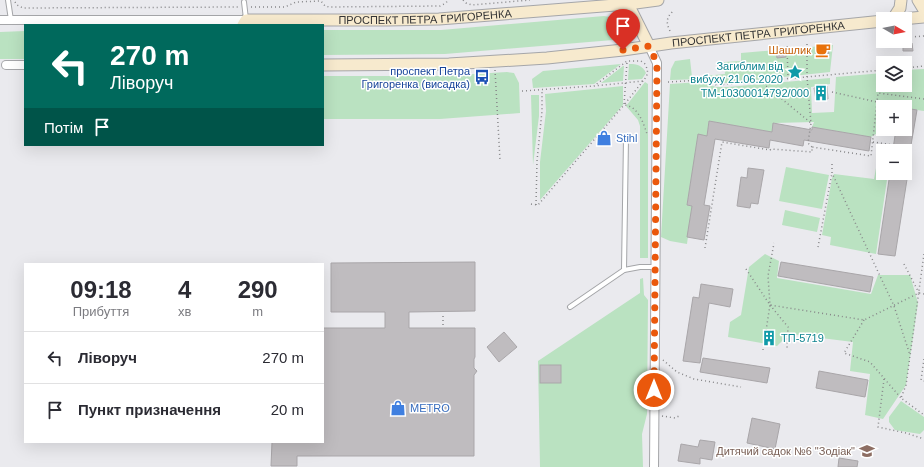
<!DOCTYPE html>
<html lang="uk">
<head>
<meta charset="utf-8">
<style>
	body { margin:0; font-family:Helvetica,sans-serif; background:#f7f7f7; color:#2b2b33; height:100vh; display:flex; flex-direction:column; font-size:15px; white-space:nowrap }
	* { box-sizing:border-box; margin:0 }
	p { font-size:13px; color:#7c7c81 }
	.icon { flex:none; width:22px; height:22px; fill:none; stroke:currentColor; stroke-width:2; stroke-linecap:round; stroke-linejoin:round }
	.map { position:relative; flex:1; overflow:hidden }
	.sheet { position:absolute; left:24px; top:263px; width:300px; height:180px; display:flex; flex-direction:column; background:#fff; border-radius:0px; box-shadow:0 4px 16px #0002 }
	.sheet>* { flex:none }
	.guide { position:absolute; left:24px; top:24px; width:300px; height:122px; border-radius:0px; box-shadow:0 4px 16px #0002; background:#00695c; color:#fff; overflow:hidden }
	.needle { width:26px; rotate:99deg }
	.controls { position:absolute; left:876px; top:12px; display:grid; gap:8px }
	.controls a { display:grid; place-items:center; width:36px; height:36px; border-radius:0px; background:#fff; box-shadow:0 4px 16px #0002; font-size:20px }
	.pin { position:absolute; display:grid; place-items:center; width:34px; height:34px; color:#fff; margin:-41px -17px; border-radius:50% 50% 50% 0; rotate:-45deg; box-shadow:0 0 4px #0007 }
	.pin .icon { rotate:45deg }
	.me { position:absolute; width:44px; margin:-22px; rotate:0deg; stroke-linejoin:round; filter:drop-shadow(0 0 3px #0008) }
	.turn { display:flex; align-items:center; gap:14px; height:84px; padding:0 20px; font-size:18px }
	.turn .icon { width:52px; height:52px; stroke-width:2.5 }
	.turn b { display:block; font-size:28px; line-height:34px }
	.then { display:flex; align-items:center; height:38px; padding:0 20px; background:#0003; gap:8px; font-size:15px }
	.eta { display:flex; justify-content:space-evenly; align-items:center; height:68px; text-align:center }
	.eta b { font-size:24px; font-weight:700; line-height:28px }
	ul { padding:0; list-style:none }
	li { display:flex; align-items:center; gap:12px; height:52px; padding:0 20px; border-top:1px solid #e1e1e2 }
	li div { flex:1 }
	li b { display:block; font-size:15px }
	li em { font-style:normal }
	.map>svg:first-child { display:block }
	.green { fill:#bae2c1 }
	.building { fill:#bfbcbf; stroke:#a9a6a9 }
	.lines { fill:none; stroke-linecap:round; stroke-linejoin:round }
	.lane-casing { stroke:#a5a6a9; stroke-width:6 }
	.street-casing { stroke:#a5a6a9; stroke-width:10 }
	.secondary-casing { stroke:#a5a6a9; stroke-width:13 }
	.path { stroke:#878789; stroke-width:1.5; stroke-dasharray:1 3; stroke-linecap:butt }
	.lane { stroke:#fff; stroke-width:4 }
	.street { stroke:#fff; stroke-width:8 }
	.secondary { stroke:#f7eace; stroke-width:11 }
	.route { stroke:#ea580c; stroke-width:7; stroke-dasharray:0 12.6 }
	.labels { text-anchor:middle; stroke-width:3; stroke-linejoin:round; paint-order:stroke }
	.street-label { font-size:11px; fill:#343435; stroke:#fff }
	.food-label { font-size:11px; fill:#c56008; stroke:#fff; text-anchor:end }
	.culture-label { font-size:11px; fill:#0d838f; stroke:#fff; text-anchor:end }
	.transit-label { font-size:11px; fill:#164399; stroke:#fff; text-anchor:end }
	.shop-label { font-size:11px; fill:#366cbe; stroke:#fff; text-anchor:start }
	.education-label { font-size:11px; fill:#785e54; stroke:#fff; text-anchor:end }
</style>
</head>
<body>
<div class="map">
<svg width="924" height="467" viewBox="0 0 924 467">
	<rect width="100%" height="100%" fill="#eaeaee"/>
	<!-- green -->
	<g class="green">
		<polygon points="604,16 615,18 617,38 613,40 445,54 323,55 323,30 441,30"/>
		<polygon points="25,31 25,59 0,59 0,32"/>
		<polygon points="833,45 830,72 728,83 714,83 701,79 670,80 671,69 675,61 690,59 692,77 725,74 724,62 741,61 741,53"/>
		<polygon points="621,64 594,84 533,88 532,79 543,71"/>
		<path d="M629,64C637,64 642,65 646,73L642,79L628,80Z"/>
		<polygon points="624,66 623,81 601,83 623,66"/>
		<polygon points="924,69 924,111 883,105 879,132 871,137 812,127 814,122 774,123 772,132 709,121 707,136 698,135 687,205 692,206 687,244 670,241 661,237 670,84 701,82 716,87 728,87 830,78 830,84 811,87 812,113 834,112 836,77 883,73 883,85 905,85 905,70"/>
		<polygon points="507,72 514,73 519,83 520,113 440,119 323,119 323,76 442,76"/>
		<polygon points="645,82 648,84 648,258 640,258 640,126 638,120 626,106"/>
		<polygon points="623,86 623,105 540,200 540,162 546,111 545,94"/>
		<polygon points="531,95 539,95 539,116 533,165"/>
		<polygon points="882,147 891,149 891,151 883,151 883,173 888,173 876,254 830,245 831,237 822,235 832,178 834,174 874,179 879,151"/>
		<polygon points="786,167 829,175 822,209 779,201"/>
		<polygon points="785,210 820,218 817,232 782,225"/>
		<polygon points="765,254 779,261 777,278 871,294 878,275 910,275 918,303 906,385 883,419 865,415 870,374 850,371 853,342 789,334 777,346 728,337 730,322 741,315 749,267"/>
		<polygon points="643,278 644,295 648,300 647,414 642,434 643,467 540,467 538,361 640,293 640,279"/>
		<polygon points="901,401 924,417 924,430 920,434 895,430 889,422 889,417"/>
	</g>
	<!-- building -->
	<g class="building">
		<polygon points="912,43 913,51 903,51 903,44"/>
		<polygon points="828,44 829,56 818,57 817,45"/>
		<polygon points="776,49 786,49 786,57 777,58"/>
		<polygon points="827,86 828,99 816,100 814,88"/>
		<polygon points="905,108 917,110 910,151 897,151 898,149 893,149 896,129 905,129"/>
		<polygon points="709,121 772,132 773,123 812,130 812,127 871,137 869,151 804,140 803,146 770,140 769,148 715,139 704,205 710,206 704,240 687,237 692,206 687,205 698,134 707,136"/>
		<polygon points="748,168 764,170 758,204 751,203 750,208 737,206 741,177 747,178"/>
		<polygon points="890,173 908,173 895,256 878,254"/>
		<polygon points="475,262 475,311 409,312 409,328 475,328 475,357 474,359 474,368 477,371 474,375 474,456 297,456 297,466 271,466 272,442 323,442 323,328 385,328 385,312 331,312 331,263"/>
		<polygon points="781,262 873,277 870,292 778,276"/>
		<polygon points="701,284 733,289 730,307 709,303 700,363 683,361 693,297 699,298"/>
		<polygon points="504,332 517,347 499,362 487,347"/>
		<polygon points="766,333 773,334 772,343 765,341"/>
		<polygon points="703,358 770,368 767,383 700,372"/>
		<rect x="540" y="365" width="21" height="18"/>
		<polygon points="819,371 868,380 865,397 816,388"/>
		<polygon points="752,418 780,424 775,449 747,443"/>
		<polygon points="700,440 715,442 712,460 700,458 700,464 678,461 681,444 698,447"/>
		<polygon points="839,458 858,461 857,467 838,467"/>
	</g>
	<g class="lines">
		<!-- lane casing -->
		<g class="lane-casing">
			<g id="lane">
				<polyline points="8,0 11,20"/>
				<polyline points="244,2 246,19"/>
				<polyline points="624,270 626,138"/>
				<polyline points="570,307 624,270 640,267 654,267"/>
			</g>
		</g>
		<!-- street casing -->
		<g class="street-casing">
			<g id="street">
				<polyline points="0,20 246,20"/>
				<polyline points="649,46 657,63 654,467"/>
				<polyline points="6,65 25,65"/>
			</g>
		</g>
		<!-- secondary casing -->
		<g class="secondary-casing">
			<g id="secondary">
				<polyline points="918,0 924,10"/>
				<polyline points="628,4 649,46"/>
				<polyline points="893,19 900,8 901,0"/>
				<polyline points="902,19 924,17"/>
				<path id="s1" d="M243,25L246,20H387L439,19L628,4L658,0"/>
				<path id="s2" d="M323,65L449,64L547,58L623,50L671,43L883,21"/>
			</g>
		</g>
		<!-- path -->
		<g class="path">
			<polyline points="463,0 466,3 472,5 530,0"/>
			<polyline points="15,2 17,5 23,8 239,7"/>
			<polyline points="251,7 285,7 296,2 321,1 325,6 329,7 440,6 446,3 448,0"/>
			<polyline points="618,19 619,39"/>
			<path d="M670,31C666,23 666,18 673,11"/>
			<polyline points="911,37 924,36"/>
			<polyline points="807,44 807,77 811,123 808,143 812,147"/>
			<polyline points="787,46 788,78"/>
			<polyline points="905,68 924,66"/>
			<polyline points="495,70 500,160"/>
			<path d="M643,81L624,105C638,106 643,122 647,134"/>
			<polyline points="760,81 811,123"/>
			<polyline points="668,82 700,80 717,85 883,70"/>
			<path d="M522,91L594,86L643,81C648,75 649,72 645,64L641,61H627L594,86"/>
			<polyline points="832,92 877,102"/>
			<polyline points="873,142 894,145"/>
			<polyline points="832,164 832,173 894,306 910,355"/>
			<polyline points="531,204 538,205 624,105 627,62"/>
			<polyline points="536,205 537,161 542,111 542,90"/>
			<polyline points="818,247 832,173"/>
			<polyline points="705,248 722,142 770,150 771,149 812,152 812,147 871,156 878,93 924,99"/>
			<polyline points="924,254 906,385 901,398 924,415"/>
			<polyline points="904,264 919,293"/>
			<polyline points="746,269 770,305 864,320 919,293 924,294"/>
			<polyline points="770,305 788,327 787,348"/>
			<polyline points="443,316 443,328"/>
			<polyline points="864,320 844,353 870,362 901,398"/>
			<polyline points="763,350 770,305 768,276 774,243"/>
			<polyline points="924,359 921,380 924,381"/>
			<polyline points="663,360 677,372 694,379 741,387"/>
			<polyline points="884,379 878,427 906,433 924,439"/>
			<polyline points="662,416 675,418 681,415"/>
		</g>
		<!-- lane -->
		<use href="#lane" class="lane"/>
		<!-- street -->
		<use href="#street" class="street"/>
		<!-- secondary -->
		<use href="#secondary" class="secondary"/>
	</g>
	<g class="lines">
		<!-- route -->
		<polyline class="route" points="623,50 649,46 657,63 654,390"/>
	</g>
	<!-- icons -->
	<defs>
		<g id="cafe-bare" transform="scale(1.2)"><path d="M-5.5-4.5H6V0H3Q3 3.5 0 3.5H-2.5Q-5.5 3.5-5.5 0ZM3-3.2v2h1.7v-2ZM-6 4.5H4V6H-6Z" fill="#e8710a" stroke="#fff" stroke-width="2.5" paint-order="stroke"/></g>
		<g id="sight-bare" transform="scale(1.2)"><path d="M0-6L1.8-2.2L6-1.7L2.9 1.2L3.7 5.4L0 3.3L-3.7 5.4L-2.9 1.2L-6-1.7L-1.8-2.2Z" fill="#0f9aa8" stroke="#fff" stroke-width="2.5" paint-order="stroke"/></g>
		<g id="bus-bare" transform="scale(1.2)"><path d="M-5-6H5V4H4V6H2V4H-2V6H-4V4H-5ZM-3.5-4V0h7V-4ZM-3.5 1.2v1.5H-2V1.2ZM2 1.2v1.5H3.5V1.2Z" fill="#1a4fb4" stroke="#fff" stroke-width="2.5" paint-order="stroke"/></g>
		<g id="building-bare" transform="scale(1.2)"><path d="M-4-6H4V6H1V3H-1V6H-4ZM-2.5-4.3h1.7v1.8h-1.7ZM.8-4.3h1.7v1.8H.8ZM-2.5-1h1.7V.8h-1.7ZM.8-1h1.7V.8H.8Z" fill="#0f9aa8" stroke="#fff" stroke-width="2.5" paint-order="stroke"/></g>
		<g id="shop-bare" transform="scale(1.2)"><path d="M-5-2.5h2.3a2.7 3.5 0 0 1 5.4 0H5L5.5 6h-11ZM-1.5-2.5h3a1.5 2.3 0 0 0-3 0Z" fill="#3f7fe0" stroke="#fff" stroke-width="2.5" paint-order="stroke"/></g>
		<g id="school-bare" transform="scale(1.2)"><path d="M0-5L7-2L0 1L-7-2ZM-4 1L0 2.5L4 1V4Q0 6-4 4Z" fill="#8d6e63" stroke="#fff" stroke-width="2.5" paint-order="stroke"/></g>
	</defs>
	<g fill-rule="evenodd">
		<use href="#cafe-bare" x="823" y="50"/>
		<use href="#sight-bare" x="795" y="72"/>
		<use href="#bus-bare" x="482" y="77"/>
		<use href="#building-bare" x="821" y="93"/>
		<use href="#shop-bare" x="604" y="138"/>
		<use href="#building-bare" x="769" y="338"/>
		<use href="#shop-bare" x="398" y="408"/>
		<use href="#school-bare" x="867" y="451"/>
	</g>
	<g class="labels">
		<!-- street labels -->
		<g class="street-label">
			<text dy="4" stroke="none"><textPath href="#s1" startOffset="185">ПРОСПЕКТ ПЕТРА ГРИГОРЕНКА</textPath></text>
			<text dy="4" stroke="none"><textPath href="#s2" startOffset="437">ПРОСПЕКТ ПЕТРА ГРИГОРЕНКА</textPath></text>
		</g>
		<!-- food labels -->
		<g class="food-label">
			<text x="811" y="54">Шашлик</text>
		</g>
		<!-- culture labels -->
		<g class="culture-label">
			<text x="783" y="70">Загиблим від<tspan x="783" dy="13">вибуху 21.06.2020</tspan></text>
			<text x="809" y="97">ТМ-10300014792/000</text>
			<text x="781" y="342" text-anchor="start">ТП-5719</text>
		</g>
		<!-- transit labels -->
		<g class="transit-label">
			<text x="470" y="75">проспект Петра<tspan x="470" dy="13">Григоренка (висадка)</tspan></text>
		</g>
		<!-- shop labels -->
		<g class="shop-label">
			<text x="616" y="142">Stihl</text>
			<text x="410" y="412">METRO</text>
		</g>
		<!-- education labels -->
		<g class="education-label">
			<text x="855" y="455">Дитячий садок №6 "Зодіак"</text>
		</g>
	</g>
</svg>
<div class="controls">
<a><svg class="needle" viewBox="-14 -14 28 28"><path d="M0-13l5 13h-10z" fill="#e53935"/><path d="M0 13l5-13h-10z" fill="#7c7c81"/></svg></a>
<a><svg class="icon" aria-label="layers" viewBox="0 0 24 24"><path d="M12 4l9 5-9 5-9-5zM3 14l9 5 9-5"/></svg></a>
<a>+</a>
<a>−</a>
</div>
<div class="pin" style="left:623px;top:50px;background:#d93025"><svg class="icon" aria-label="arrive" viewBox="0 0 24 24"><path d="M6 21V4h12l-3 4 3 4H6"/></svg></div>
<svg class="me" style="left:654px;top:390px" viewBox="-20 -20 40 40"><circle r="17" fill="#ea580c" stroke="#fff" stroke-width="3"/><path d="M0-11L8 9 0 5-8 9z" fill="#fff"/></svg>
<div class="guide">
<div class="turn"><svg class="icon" aria-label="left" viewBox="0 0 24 24"><path d="M17 20v-9H6M10 6l-5 5 5 5"/></svg><div><b>270 m</b>Ліворуч</div></div>
<div class="then">Потім<svg class="icon" aria-label="arrive" viewBox="0 0 24 24"><path d="M6 21V4h12l-3 4 3 4H6"/></svg></div>
</div>
<section class="sheet">
<div class="eta">
<div><b>09:18</b><p>Прибуття</p></div>
<div><b>4</b><p>хв</p></div>
<div><b>290</b><p>m</p></div>
</div>
<ul>
<li><svg class="icon" aria-label="left" viewBox="0 0 24 24"><path d="M17 20v-9H6M10 6l-5 5 5 5"/></svg><div><b>Ліворуч</b></div><em>270 m</em></li>
<li><svg class="icon" aria-label="arrive" viewBox="0 0 24 24"><path d="M6 21V4h12l-3 4 3 4H6"/></svg><div><b>Пункт призначення</b></div><em>20 m</em></li>
</ul>
</section>
</div>
</body>
</html>
